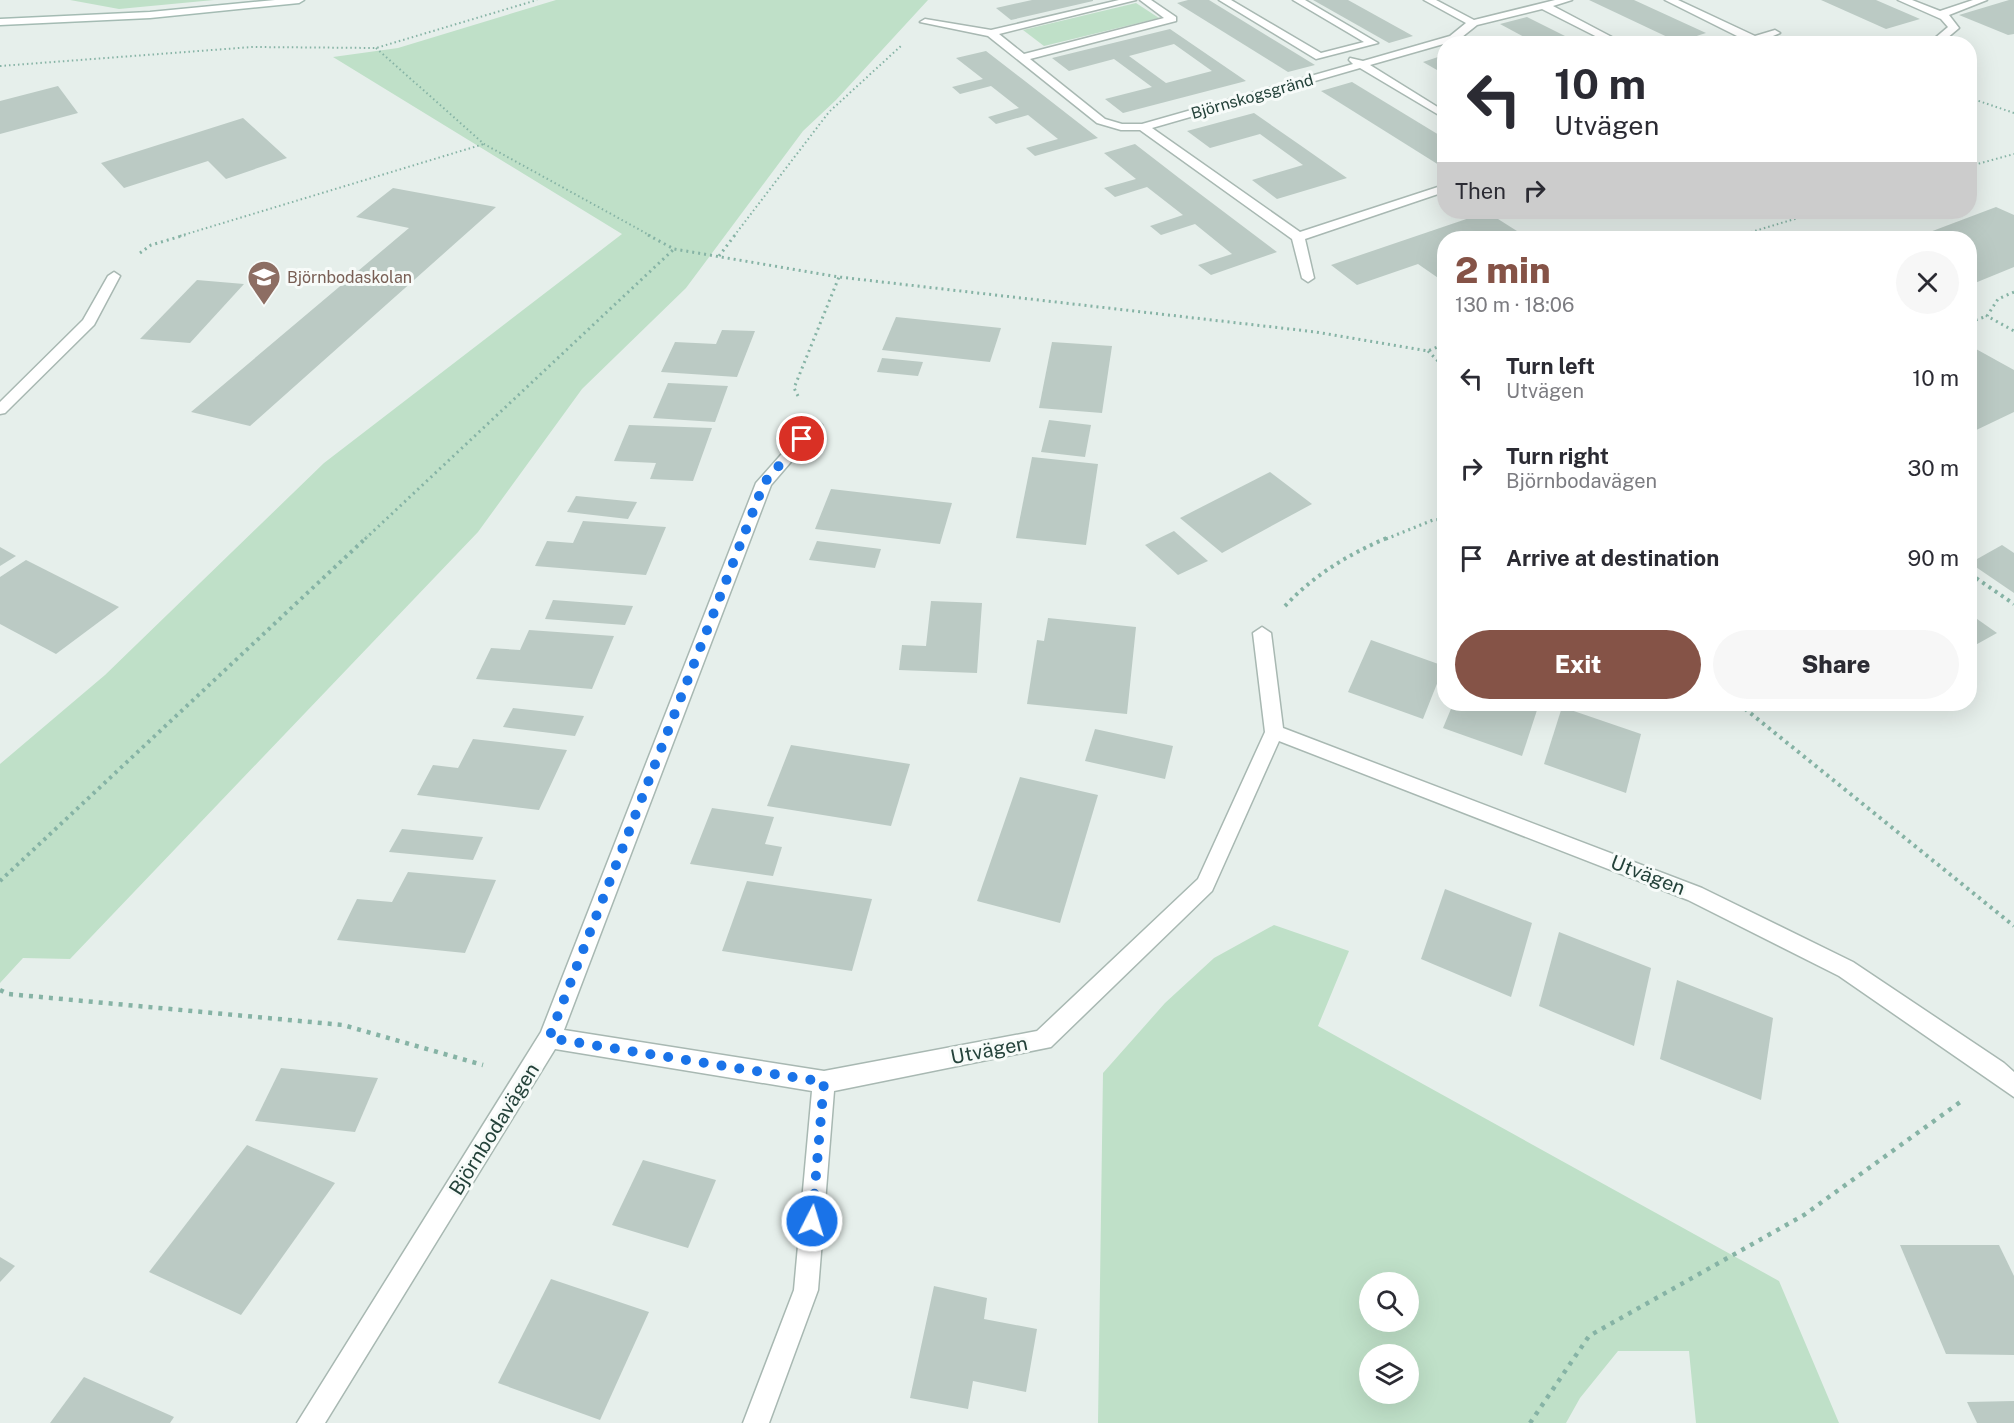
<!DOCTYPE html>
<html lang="en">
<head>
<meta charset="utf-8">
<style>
	body { margin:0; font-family:"Public Sans",sans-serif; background:#f7f7f7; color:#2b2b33; height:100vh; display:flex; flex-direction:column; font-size:22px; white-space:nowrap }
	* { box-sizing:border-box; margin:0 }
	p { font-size:20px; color:#7c7c81 }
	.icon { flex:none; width:33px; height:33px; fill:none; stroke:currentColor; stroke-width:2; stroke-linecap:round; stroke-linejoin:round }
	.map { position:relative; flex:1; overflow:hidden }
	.drawer { position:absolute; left:1437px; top:231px; width:540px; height:480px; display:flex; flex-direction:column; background:#fff; border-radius:24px; box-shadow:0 6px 24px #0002 }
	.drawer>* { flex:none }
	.top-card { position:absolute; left:1437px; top:36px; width:540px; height:183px; border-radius:24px; box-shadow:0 6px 24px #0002; background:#fff; color:#2b2b33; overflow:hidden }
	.buttons { position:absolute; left:1359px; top:1272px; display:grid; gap:12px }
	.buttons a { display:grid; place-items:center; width:60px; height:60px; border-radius:50%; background:#fff; box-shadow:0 6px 24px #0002; font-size:30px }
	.pin { position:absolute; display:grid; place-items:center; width:51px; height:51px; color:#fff; margin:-26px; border:3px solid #fff; border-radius:50%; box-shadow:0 2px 6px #0007 }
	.me { position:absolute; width:66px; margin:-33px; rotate:5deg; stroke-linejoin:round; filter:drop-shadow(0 0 4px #0008) }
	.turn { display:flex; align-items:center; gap:21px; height:126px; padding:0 18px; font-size:27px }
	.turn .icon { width:78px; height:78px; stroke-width:2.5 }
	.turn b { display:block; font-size:42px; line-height:51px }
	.then { display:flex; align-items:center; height:57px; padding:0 18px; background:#0003; gap:12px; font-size:22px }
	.round { display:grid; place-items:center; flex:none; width:63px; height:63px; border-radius:32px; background:#f7f7f7 }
	.overview { display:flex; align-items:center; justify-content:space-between; height:102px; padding:0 18px }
	h1 { font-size:36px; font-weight:800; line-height:45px; color:#855347 }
	.button { display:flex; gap:12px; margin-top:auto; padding:12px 18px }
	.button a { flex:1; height:69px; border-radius:36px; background:#855347; color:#fff; font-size:24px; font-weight:800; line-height:69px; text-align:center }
	.button a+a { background:#f7f7f7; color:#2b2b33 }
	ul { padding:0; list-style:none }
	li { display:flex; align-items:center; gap:18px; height:90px; padding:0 18px }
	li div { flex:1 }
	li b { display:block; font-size:22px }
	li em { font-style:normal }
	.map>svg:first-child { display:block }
	.green { fill:#bfe0c8; fill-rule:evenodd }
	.building { fill:#bbcac4; fill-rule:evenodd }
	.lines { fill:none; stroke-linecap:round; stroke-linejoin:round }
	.street-casing { stroke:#a8b8b2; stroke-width:3 }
	.secondary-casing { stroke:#a4bbb3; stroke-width:3 }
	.path-far3 { stroke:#86b3a5; stroke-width:2; stroke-dasharray:1.5 3; stroke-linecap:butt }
	.path-far2 { stroke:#86b3a5; stroke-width:3; stroke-dasharray:2 4; stroke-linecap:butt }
	.path-far1 { stroke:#86b3a5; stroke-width:4; stroke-dasharray:3 4.5; stroke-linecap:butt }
	.path { stroke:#86b3a5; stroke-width:4.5; stroke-dasharray:4 6; stroke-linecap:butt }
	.street { fill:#fff; fill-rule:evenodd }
	.secondary { fill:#fff; fill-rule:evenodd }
	.route { stroke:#1a73e8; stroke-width:10; stroke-dasharray:0 18 }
	.labels { text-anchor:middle; stroke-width:6; stroke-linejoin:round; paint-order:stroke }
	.far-street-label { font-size:16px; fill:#24423a; stroke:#f7fbf9 }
	.far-education-label { font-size:16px; fill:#785e54; stroke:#f7fbf9; text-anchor:start }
	.street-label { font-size:20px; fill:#24423a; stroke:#f7fbf9 }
</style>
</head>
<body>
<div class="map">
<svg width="2014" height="1423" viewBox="0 0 2014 1423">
	<rect width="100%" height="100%" fill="#e6efeb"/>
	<!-- green -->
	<g class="green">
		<polygon points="70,0 214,0 119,9"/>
		<polygon points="556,0 928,0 836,100 803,131 686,288 582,389 478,532 70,959 23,958 0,983 0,764 105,675 324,463 622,234 333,57 398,48"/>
		<polygon points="1136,3 1159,18 1044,46 1023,30"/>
		<path d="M1274,925L1349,951L1318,1026L1779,1281L1839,1423H1696L1689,1351H1618L1580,1398L1566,1423H1098L1103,1073L1165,1003L1214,958ZM1408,1282V1322H1370V1282ZM1408,1354V1394H1370V1354Z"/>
	</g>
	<!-- building -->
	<g class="building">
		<polygon points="1032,0 1093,0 1093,1 1011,20 996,8"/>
		<polygon points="1188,0 1209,0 1315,65 1288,72 1177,3"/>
		<polygon points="1313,0 1348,0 1413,36 1389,43"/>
		<polygon points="1589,0 1634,0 1706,33 1678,42"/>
		<polygon points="1821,0 1876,0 1920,19 1886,29"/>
		<polygon points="2009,0 2014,0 2014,34 2008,35 1959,15"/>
		<polygon points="1527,17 1581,44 1537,44 1500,24"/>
		<path d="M1170,29L1246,81L1123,113L1105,99L1152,87L1114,59L1069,71L1052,58ZM1174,44L1212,71L1166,83L1129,56Z"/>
		<polygon points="986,51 1021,78 1098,138 1035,156 1026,148 1058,139 1028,115 996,124 988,117 1019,108 991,86 960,94 952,87 983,79 956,58"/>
		<polygon points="1444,55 1444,74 1423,62"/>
		<polygon points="1352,82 1444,138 1444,163 1439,165 1321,91"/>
		<polygon points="58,86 78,113 0,134 0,101"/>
		<polygon points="1254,113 1300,145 1347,178 1277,199 1252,180 1303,165 1260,134 1210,148 1187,131"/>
		<polygon points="243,118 287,158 226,179 208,161 124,188 101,163"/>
		<polygon points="1135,144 1179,178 1277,252 1211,275 1198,265 1232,254 1195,224 1161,235 1150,226 1183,215 1147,187 1115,197 1104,188 1136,179 1104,153"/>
		<polygon points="393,188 496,207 250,426 191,412 409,228 356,217"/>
		<polygon points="1996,207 2014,215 2014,267 1970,285 1970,238 1914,238"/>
		<polygon points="1487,212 1528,238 1444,238 1444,255 1440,257 1444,260 1444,282 1418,264 1357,285 1331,265"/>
		<polygon points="197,280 244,284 190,343 140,339"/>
		<polygon points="896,317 1001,328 990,362 882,350"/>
		<polygon points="722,330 755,331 737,377 661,372 675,342 716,344"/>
		<polygon points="1052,342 1112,346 1102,413 1039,408"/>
		<polygon points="1976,349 2014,370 2014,412 1970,433 1970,352"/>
		<polygon points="882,358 923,362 918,376 877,372"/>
		<polygon points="668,383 728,386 715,422 653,418"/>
		<polygon points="1049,420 1091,425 1085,457 1041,452"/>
		<polygon points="629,425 712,428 693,481 650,479 656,463 614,461"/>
		<polygon points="1032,457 1098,464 1086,545 1016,538"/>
		<polygon points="1270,472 1312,504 1222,553 1180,518"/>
		<polygon points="831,489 952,503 940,544 815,529"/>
		<polygon points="576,496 637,502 628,519 567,512"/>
		<polygon points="583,521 666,527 646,575 535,566 547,541 573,543"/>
		<polygon points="1174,531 1208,561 1178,575 1145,545"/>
		<polygon points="817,541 881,549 875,568 809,560"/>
		<polygon points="2002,545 2014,553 2014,593 1970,563"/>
		<polygon points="0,547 16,556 0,566"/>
		<polygon points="26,560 119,607 56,654 0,624 0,577"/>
		<polygon points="553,600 633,606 625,625 545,619"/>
		<polygon points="931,601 982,603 977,673 899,670 902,645 926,646"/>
		<polygon points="1970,614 1997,633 1970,648"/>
		<polygon points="1048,618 1136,627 1127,714 1027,704 1037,640 1044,641"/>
		<polygon points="529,630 614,636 592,689 476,679 491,648 520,650"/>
		<polygon points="1371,640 1444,666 1423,719 1348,692"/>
		<polygon points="1453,704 1539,704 1522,756 1443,728"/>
		<polygon points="1562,707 1641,734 1626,793 1544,764"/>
		<polygon points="513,708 584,716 575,736 503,727"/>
		<polygon points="1095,729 1173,746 1165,779 1085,761"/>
		<polygon points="473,739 567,750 539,810 417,795 433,765 458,768"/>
		<polygon points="791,745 910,764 891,826 767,806"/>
		<polygon points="1020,777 1098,795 1060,923 977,901"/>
		<polygon points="712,808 774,817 765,844 782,847 773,876 690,864"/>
		<polygon points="402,829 483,837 473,860 389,852"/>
		<polygon points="408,872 496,880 465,953 337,940 357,899 392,902"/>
		<polygon points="747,881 872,899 852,971 722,951"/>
		<polygon points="1445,889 1532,923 1511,997 1421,959"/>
		<polygon points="1559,932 1651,968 1634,1046 1539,1006"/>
		<polygon points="1677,980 1773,1018 1761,1100 1660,1059"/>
		<polygon points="281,1068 378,1078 355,1132 255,1121"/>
		<polygon points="247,1145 335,1183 241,1315 149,1272"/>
		<polygon points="643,1160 716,1180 688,1248 612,1225"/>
		<polygon points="1900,1245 1999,1245 2014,1276 2014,1355 1946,1354"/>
		<polygon points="0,1257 15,1266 0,1282"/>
		<polygon points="551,1279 649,1312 600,1420 498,1383"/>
		<polygon points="934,1286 987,1298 984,1319 1037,1329 1026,1392 973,1381 968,1409 910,1398"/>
		<polygon points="84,1377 174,1417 170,1423 50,1423"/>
		<polygon points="2014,1401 2014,1423 1977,1423 1967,1402"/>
	</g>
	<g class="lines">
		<!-- street casing -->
		<g class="street-casing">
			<g id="street">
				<polygon points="1119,0 1136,0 999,34 1024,54 1164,18 1140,0 1151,0 1176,17 1176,21 1030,59 1105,119 1122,124 1142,124 1353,64 1349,60 1350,58 1363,61 1450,36 1466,23 1424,0 1436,0 1474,20 1555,0 1572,0 1553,6 1625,44 1611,44 1542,9 1477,25 1462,37 1482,44 1454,41 1370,65 1444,111 1444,118 1360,68 1152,128 1300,232 1444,185 1444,192 1305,239 1314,278 1308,282 1302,278 1292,239 1140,130 1121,130 1097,123 988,36 920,22 925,19 991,30"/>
				<polygon points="1219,0 1231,0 1321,53 1364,42 1293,0 1305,0 1378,43 1316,59"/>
				<polygon points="1665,0 1678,0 1755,36 1775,30 1780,33 1754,44 1738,44 1745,40"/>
				<polygon points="1898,0 1912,0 1940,11 1973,0 1987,0 1949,15 1959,28 1940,44 1928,44 1948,27 1941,19"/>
				<polygon points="114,272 120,276 94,325 5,413 0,414 0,402 83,320 108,276"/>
				<polygon points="815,420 822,425 820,428 771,485 564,1030 824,1071 1037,1031 1198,879 1265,732 1253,633 1262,627 1271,633 1283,728 1702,888 1853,962 2004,1063 2014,1072 2014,1097 1839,976 1688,900 1279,741 1212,891 1051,1047 834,1091 818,1290 769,1423 743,1423 794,1290 812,1091 555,1049 325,1423 297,1423 541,1032 756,483 810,422"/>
			</g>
		</g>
		<!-- secondary casing -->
		<g class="secondary-casing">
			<polygon id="secondary" points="275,0 304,0 299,3 150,18 0,25 0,19 150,12"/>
		</g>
		<!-- path-far3 -->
		<g class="path-far3">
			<polyline points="376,48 484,144 651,236"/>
			<polyline points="0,66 252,47 376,48 537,0"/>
			<polyline points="1970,98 2014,113"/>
			<polyline points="1970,166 2014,154"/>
			<polyline points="180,236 484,144"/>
			<polyline points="734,236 829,112 902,45"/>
			<polyline points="1738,236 1818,212"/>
		</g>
		<!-- path-far2 -->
		<g class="path-far2">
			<polyline points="648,235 674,249 839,277 1316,332 1428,351 1444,344"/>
			<polyline points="1732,238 1743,235"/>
			<polyline points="140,253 151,245 185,235"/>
			<polyline points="719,256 735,235"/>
			<polyline points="2014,292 1998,299 1987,316 2014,331"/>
			<polyline points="1970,322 1987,316"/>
			<polyline points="1428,351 1444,367"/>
			<polyline points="798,396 794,388 839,277"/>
			<polyline points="365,539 674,249"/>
			<polyline points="1386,539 1433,520 1444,519"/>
		</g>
		<!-- path-far1 -->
		<g class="path-far1">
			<polyline points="1970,574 2014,604"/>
			<path d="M1285,606C1315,574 1349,554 1389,537"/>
			<polyline points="1739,704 2014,926"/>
			<polyline points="0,881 367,537"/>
		</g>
		<!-- path -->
		<g class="path">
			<polyline points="0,990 8,994 343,1025 483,1065"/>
			<polyline points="1530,1423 1589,1336 1804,1215 1963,1100"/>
		</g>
		<!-- street -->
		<use href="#street" class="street"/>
		<!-- secondary -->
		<use href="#secondary" class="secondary"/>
	</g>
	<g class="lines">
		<!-- route -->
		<polyline class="route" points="802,439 764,483 549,1038 824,1082 812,1221"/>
	</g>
	<!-- icons -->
	<defs>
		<g id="school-pin" transform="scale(1.725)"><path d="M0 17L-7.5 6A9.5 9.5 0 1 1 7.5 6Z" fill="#8d6e63" stroke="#f7fbf9"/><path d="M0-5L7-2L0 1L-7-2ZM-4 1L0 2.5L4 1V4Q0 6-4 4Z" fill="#fff"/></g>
	</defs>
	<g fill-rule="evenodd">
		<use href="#school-pin" x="264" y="277"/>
	</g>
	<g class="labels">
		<!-- far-street labels -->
		<g class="far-street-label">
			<text transform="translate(1252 96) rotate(-16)" y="6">Björnskogsgränd</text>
		</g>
		<!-- far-education labels -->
		<g class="far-education-label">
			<text x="287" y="283">Björnbodaskolan</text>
		</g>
		<!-- street labels -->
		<g class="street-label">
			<text transform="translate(1648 875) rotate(21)" y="7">Utvägen</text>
			<text transform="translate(989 1050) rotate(-11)" y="7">Utvägen</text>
			<text transform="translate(494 1129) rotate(-58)" y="7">Björnbodavägen</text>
		</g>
	</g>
</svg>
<div class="buttons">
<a><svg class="icon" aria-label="search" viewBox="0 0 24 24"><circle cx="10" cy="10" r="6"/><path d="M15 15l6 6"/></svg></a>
<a><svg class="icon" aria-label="layers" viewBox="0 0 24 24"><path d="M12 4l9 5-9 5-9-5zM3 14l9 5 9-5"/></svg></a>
</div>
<div class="pin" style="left:802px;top:439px;background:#d93025"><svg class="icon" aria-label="arrive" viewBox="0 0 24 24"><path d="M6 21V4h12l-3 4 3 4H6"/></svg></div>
<svg class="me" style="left:812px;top:1221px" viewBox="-20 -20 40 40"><circle r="17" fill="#1a73e8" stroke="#fff" stroke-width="3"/><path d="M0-11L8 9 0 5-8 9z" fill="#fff"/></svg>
<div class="top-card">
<div class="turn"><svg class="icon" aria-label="left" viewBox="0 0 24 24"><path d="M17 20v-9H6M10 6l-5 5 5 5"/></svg><div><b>10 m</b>Utvägen</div></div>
<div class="then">Then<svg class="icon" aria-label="right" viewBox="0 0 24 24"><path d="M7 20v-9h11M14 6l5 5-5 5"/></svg></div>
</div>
<section class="drawer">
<div class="overview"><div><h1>2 min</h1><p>130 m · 18:06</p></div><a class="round"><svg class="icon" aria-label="close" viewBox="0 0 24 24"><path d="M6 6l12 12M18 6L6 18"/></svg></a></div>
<ul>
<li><svg class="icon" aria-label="left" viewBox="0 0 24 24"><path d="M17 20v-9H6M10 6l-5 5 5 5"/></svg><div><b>Turn left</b><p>Utvägen</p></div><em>10 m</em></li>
<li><svg class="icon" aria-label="right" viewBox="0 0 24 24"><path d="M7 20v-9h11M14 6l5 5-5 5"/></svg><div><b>Turn right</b><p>Björnbodavägen</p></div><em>30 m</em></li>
<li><svg class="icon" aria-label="arrive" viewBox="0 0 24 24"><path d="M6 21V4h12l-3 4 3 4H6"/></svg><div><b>Arrive at destination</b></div><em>90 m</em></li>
</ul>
<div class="button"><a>Exit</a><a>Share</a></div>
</section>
</div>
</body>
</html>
